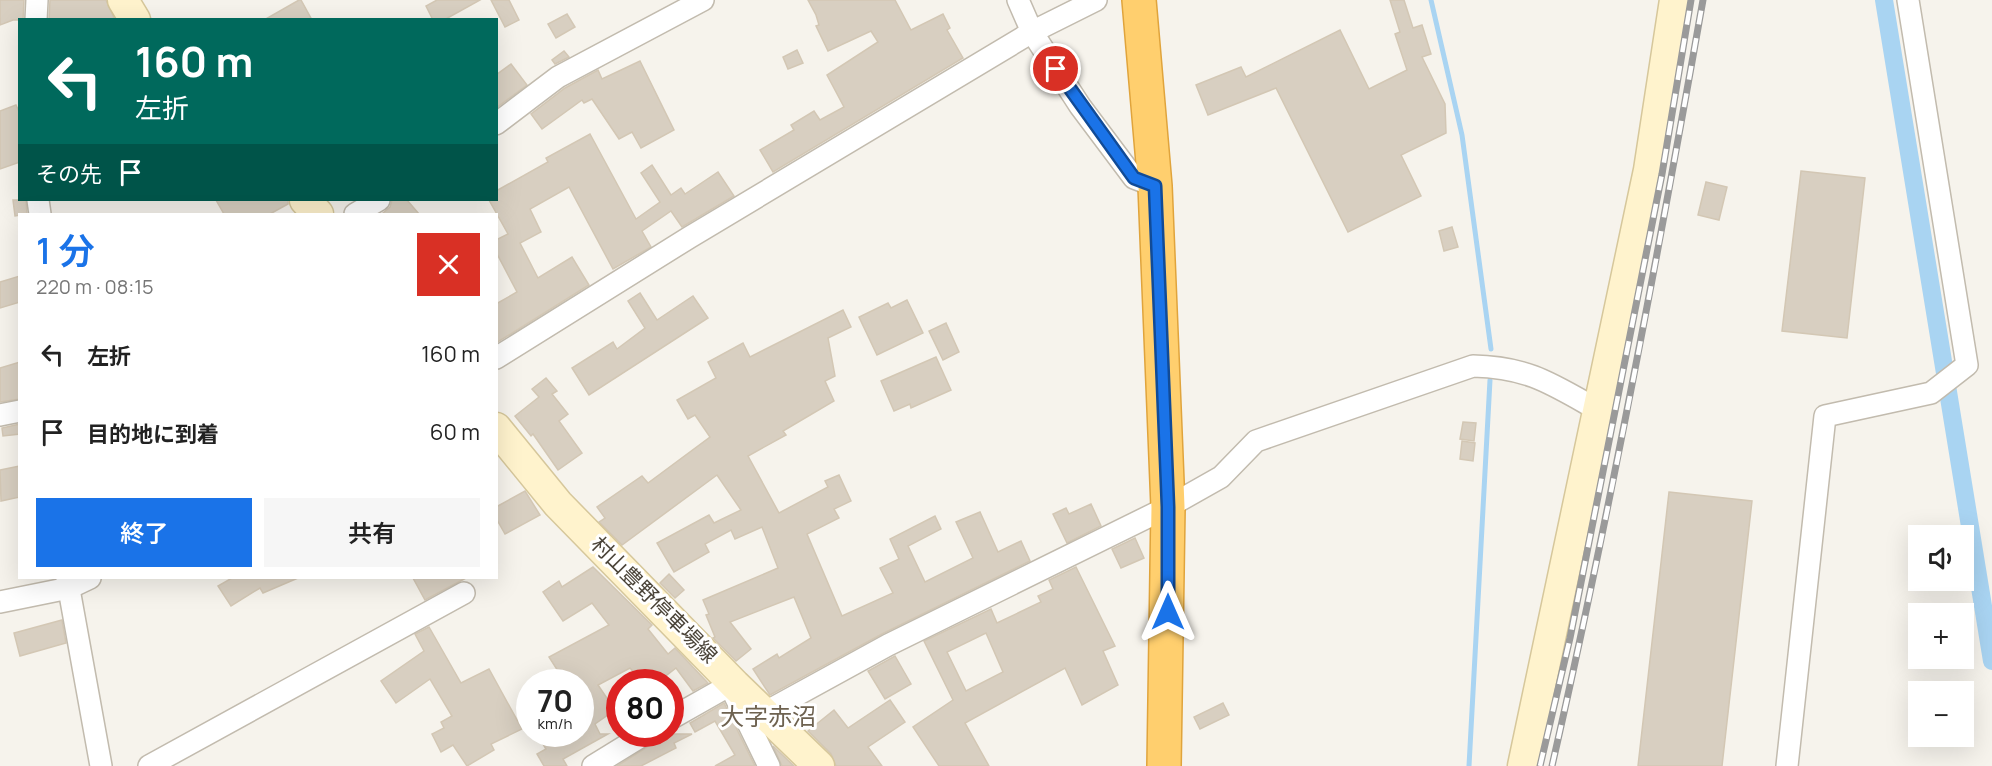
<!DOCTYPE html>
<html lang="ja">
<head>
<meta charset="utf-8">
<style>
	body { margin:0; font-family:Manrope,"Noto Sans JP",sans-serif; background:#f6f6f6; color:#222; height:100vh; display:flex; flex-direction:column; font-size:22px; white-space:nowrap }
	* { box-sizing:border-box; margin:0 }
	p { font-size:20px; color:#767676 }
	.icon { flex:none; width:33px; height:33px; fill:none; stroke:currentColor; stroke-width:2; stroke-linecap:round; stroke-linejoin:round }
	.map { position:relative; flex:1; overflow:hidden }
	.panel { position:absolute; left:18px; top:213px; width:480px; height:366px; display:flex; flex-direction:column; background:#fff; border-radius:0px; box-shadow:0 6px 24px #0002 }
	.panel>* { flex:none }
	.hud { position:absolute; left:18px; top:18px; width:480px; height:183px; border-radius:0px; box-shadow:0 6px 24px #0002; background:#00695c; color:#fff; overflow:hidden }
	.buttons { position:absolute; left:1908px; top:525px; display:grid; gap:12px }
	.buttons a { display:grid; place-items:center; width:66px; height:66px; border-radius:0px; background:#fff; box-shadow:0 6px 24px #0002; font-size:30px }
	.speed { position:absolute; left:516px; top:669px; display:flex; gap:12px; font-size:30px; font-weight:700; text-align:center }
	.speed>* { display:grid; place-content:center; width:78px; height:78px; border-radius:50%; background:#fff; box-shadow:0 6px 24px #0002; line-height:1 }
	.speed small { font-size:15px; font-weight:400 }
	.speed .limit { border:9px solid #d22; background:#fff; color:#111 }
	.pin { position:absolute; display:grid; place-items:center; width:51px; height:51px; color:#fff; margin:-26px; border:3px solid #fff; border-radius:50%; box-shadow:0 2px 6px #0007 }
	.me { position:absolute; width:66px; margin:-33px; rotate:0deg; stroke-linejoin:round; filter:drop-shadow(0 0 4px #0008) }
	.turn { display:flex; align-items:center; gap:21px; height:126px; padding:0 18px; font-size:27px }
	.turn .icon { width:78px; height:78px; stroke-width:2.5 }
	.turn b { display:block; font-size:42px; line-height:51px }
	.then { display:flex; align-items:center; height:57px; padding:0 18px; background:#0003; gap:12px; font-size:22px }
	.round { display:grid; place-items:center; flex:none; width:63px; height:63px; border-radius:0px; background:#f6f6f6 }
	.headline { display:flex; align-items:center; justify-content:space-between; height:102px; padding:0 18px }
	h1 { font-size:36px; font-weight:600; line-height:45px; color:#1a73e8 }
	.primary-button { display:flex; gap:12px; margin-top:auto; padding:12px 18px }
	.primary-button a { flex:1; height:69px; border-radius:0px; background:#1a73e8; color:#fff; font-size:24px; font-weight:600; line-height:69px; text-align:center }
	.primary-button a+a { background:#f6f6f6; color:#222 }
	ul { padding:0; list-style:none }
	li { display:flex; align-items:center; gap:18px; height:78px; padding:0 18px }
	li div { flex:1 }
	li b { display:block; font-size:22px }
	li em { font-style:normal }
	.map>svg:first-child { display:block }
	.lines { fill:none; stroke-linecap:round; stroke-linejoin:round }
	.stream { stroke:#a9d4f2; stroke-width:5 }
	.canal { stroke:#a9d4f2; stroke-width:18 }
	.building { fill:#d8cfc1; stroke:#d3c7b4; stroke-width:1.5; fill-rule:evenodd }
	.street-casing { stroke:#c2bbae; stroke-width:24 }
	.secondary-casing { stroke:#d6c79b; stroke-width:33 }
	.highway-casing { stroke:#e0a43c; stroke-width:36 }
	.street { stroke:#fff; stroke-width:21 }
	.secondary { stroke:#fff3cd; stroke-width:30 }
	.highway { stroke:#ffcf6e; stroke-width:33 }
	.rail-casing { stroke:#9a9a9a; stroke-width:7 }
	.rail { stroke:#fff; stroke-width:4.5; stroke-dasharray:14; stroke-linecap:butt }
	.route-casing { stroke:#114b97; stroke-width:15 }
	.route { stroke:#1a73e8; stroke-width:10 }
	.labels { text-anchor:middle; stroke-width:6; stroke-linejoin:round; paint-order:stroke }
	.street-label { font-size:21px; fill:#4b4439; stroke:#fff }
	.quarter-label { font-size:24px; fill:#6e6250; stroke:#fff }
</style>
</head>
<body>
<div class="map">
<svg width="1992" height="766" viewBox="0 0 1992 766">
	<rect width="100%" height="100%" fill="#f6f3ec"/>
	<g class="lines">
		<!-- stream -->
		<g class="stream">
			<polyline points="1431,0 1462,135 1491,349"/>
			<polyline points="1469,766 1490,380"/>
		</g>
		<!-- canal -->
		<polyline class="canal" points="1884,0 1992,661"/>
	</g>
	<!-- building -->
	<g class="building">
		<polygon points="0,0 24,0 23,20 13,20 0,25"/>
		<polygon points="50,0 106,0 115,20 49,20"/>
		<polygon points="301,0 312,20 264,20 299,0"/>
		<polygon points="437,0 480,0 444,20 433,20 426,6"/>
		<polygon points="491,0 509,0 519,20 505,27"/>
		<polygon points="808,0 895,0 911,30 943,14 950,28 947,30 963,58 773,172 760,150 794,130 791,125 814,111 820,120 844,107 827,75 878,42 871,31 828,51 816,26 819,25 816,15"/>
		<polygon points="1390,0 1404,0 1413,28 1422,25 1431,54 1422,57 1445,104 1446,133 1401,155 1421,196 1348,232 1276,88 1208,115 1196,85 1241,67 1246,77 1340,30 1369,89 1407,70 1395,34 1400,32"/>
		<polygon points="567,14 575,27 556,38 548,24"/>
		<polygon points="797,50 803,63 788,69 783,57"/>
		<polygon points="564,51 569,57 555,64 552,60"/>
		<polygon points="640,61 674,130 641,148 632,132 619,139 592,99 584,103 582,100 542,129 531,114 565,88 598,70 602,79"/>
		<polygon points="511,64 527,85 496,108 496,75"/>
		<polygon points="16,105 20,114 20,162 0,169 0,111"/>
		<polygon points="590,134 636,219 660,202 641,173 652,165 671,195 681,188 685,194 718,172 734,196 682,227 671,211 642,231 651,247 613,269 569,187 530,209 541,232 520,243 538,278 572,257 589,285 496,343 496,304 517,292 496,252 496,240 508,234 489,200 496,200 496,191 548,162 546,158"/>
		<polygon points="1801,171 1865,178 1847,338 1782,331"/>
		<polygon points="1706,182 1727,187 1719,220 1698,215"/>
		<polygon points="13,200 26,200 27,214 15,216"/>
		<polygon points="216,200 288,200 288,204 270,214 224,214"/>
		<polygon points="392,200 407,200 419,214 384,214 383,213 390,207"/>
		<polygon points="1452,227 1458,247 1444,251 1439,231"/>
		<polygon points="20,276 20,302 0,308 0,282"/>
		<polygon points="640,293 657,320 693,296 708,318 589,395 572,368 613,342 617,349 645,328 628,301"/>
		<polygon points="907,300 923,333 877,355 859,317 888,303 891,308"/>
		<polygon points="843,310 851,327 828,338 835,376 825,381 834,401 783,431 786,435 748,456 779,513 828,487 825,481 839,475 851,501 834,509 839,518 807,534 842,616 893,593 880,568 899,559 890,539 935,516 941,529 908,546 925,582 973,558 956,522 980,512 998,552 1021,541 1030,561 882,634 770,695 753,669 777,654 779,658 811,638 794,597 730,622 751,649 736,661 713,638 715,637 706,615 709,614 703,600 778,568 762,527 735,539 731,530 705,544 709,552 674,572 657,543 709,515 714,523 741,510 717,475 622,545 599,522 605,518 597,507 642,476 648,483 710,437 695,415 688,419 677,400 716,378 708,362 743,343 750,357"/>
		<polygon points="946,323 959,352 943,360 929,331"/>
		<polygon points="936,357 951,390 911,408 910,404 894,411 881,381"/>
		<polygon points="20,362 20,399 0,402 0,368"/>
		<polygon points="546,378 557,391 552,394 568,414 559,421 582,453 558,470 533,434 531,436 515,416 539,397 532,389"/>
		<polygon points="1463,422 1476,423 1474,441 1460,439"/>
		<polygon points="20,424 20,434 3,436 2,428"/>
		<polygon points="1462,441 1475,443 1473,461 1460,459"/>
		<polygon points="20,466 20,497 1,501 0,470"/>
		<polygon points="525,491 540,515 505,534 496,518 496,507"/>
		<polygon points="1669,492 1752,501 1722,766 1638,766"/>
		<polygon points="1091,504 1101,526 1067,543 1053,514 1066,508 1069,514"/>
		<polygon points="1135,538 1144,558 1121,568 1112,549"/>
		<polygon points="593,567 652,625 648,629 668,654 675,648 708,683 693,691 676,668 658,682 642,682 630,668 598,685 615,710 595,724 600,734 608,734 563,759 567,766 544,766 537,754 546,749 537,734 580,734 580,682 565,682 549,657 609,625 592,603 563,621 543,592 559,581 562,587"/>
		<path d="M1076,567L1115,646L1103,651L1118,685L1082,705L1065,668L965,723L989,766H939L913,727L953,700L924,641L991,609L997,623L1041,602L1038,596L1053,589L1049,580ZM986,633L1003,672L966,691L947,652Z"/>
		<polygon points="669,574 684,590 675,598 660,583"/>
		<polygon points="232,578 298,578 263,593 260,588 231,606 218,586"/>
		<polygon points="413,578 466,578 425,600"/>
		<polygon points="62,620 66,643 20,656 14,633"/>
		<polygon points="429,627 461,683 489,669 522,729 491,744 494,750 467,766 453,745 441,752 432,734 444,728 441,722 452,716 430,679 396,703 381,681 424,651 415,634"/>
		<polygon points="895,656 911,684 885,699 868,671"/>
		<polygon points="890,700 905,722 868,747 882,766 836,766 831,754 808,731 834,710 848,728"/>
		<polygon points="724,703 755,766 715,766 735,755 715,721 695,732 690,723"/>
		<polygon points="1223,703 1229,715 1200,729 1194,717"/>
		<polygon points="658,734 692,734 674,743 676,748 641,766 617,766 652,744"/>
		<polygon points="773,746 794,766 782,766"/>
	</g>
	<g class="lines">
		<!-- street casing -->
		<g class="street-casing">
			<g id="street">
				<polyline points="1018,0 1032,32 1080,106 1134,178 1155,186"/>
				<polyline points="36,20 37,0"/>
				<polyline points="496,124 558,77 703,0"/>
				<polyline points="38,200 40,214"/>
				<polyline points="355,214 379,200"/>
				<polyline points="496,358 690,237 1032,32 1096,0"/>
				<polyline points="0,415 20,411"/>
				<polyline points="67,578 101,766"/>
				<polyline points="0,602 69,588 90,578"/>
				<polyline points="731,688 769,766"/>
				<path d="M764,713L888,645L1168,507L1221,477L1256,441L1473,366C1528,367 1552,384 1598,410"/>
				<polyline points="670,719 730,685"/>
				<polyline points="149,766 464,593"/>
				<polyline points="593,766 645,734"/>
				<polyline points="1787,766 1825,416 1931,393 1967,365 1908,0"/>
			</g>
		</g>
		<!-- secondary casing -->
		<g class="secondary-casing">
			<g id="secondary">
				<polyline points="123,0 135,20"/>
				<polyline points="305,200 318,214"/>
				<polyline points="496,428 558,504 735,685 819,766"/>
				<polyline points="1523,766 1649,170 1675,0"/>
			</g>
		</g>
		<!-- highway casing -->
		<g class="highway-casing">
			<polyline id="highway" points="1139,0 1155,186 1168,507 1164,766"/>
		</g>
		<!-- street -->
		<use href="#street" class="street"/>
		<!-- secondary -->
		<use href="#secondary" class="secondary"/>
		<!-- highway -->
		<use href="#highway" class="highway"/>
		<!-- rail casing -->
		<g class="rail-casing">
			<g id="rail">
				<polyline points="1540,766 1570,638 1662,174 1691,0"/>
				<path d="M1552,766C1610,512 1658,256 1703,0"/>
			</g>
		</g>
		<!-- rail -->
		<use href="#rail" class="rail"/>
	</g>
	<g class="lines">
		<!-- route casing -->
		<g class="route-casing">
			<polyline id="route" points="1056,69 1134,178 1155,186 1168,507 1168,612"/>
		</g>
		<!-- route -->
		<use href="#route" class="route"/>
	</g>
	<g class="labels">
		<!-- street labels -->
		<g class="street-label">
			<text transform="translate(654 600) rotate(45)" y="7">村山豊野停車場線</text>
		</g>
		<!-- quarter labels -->
		<g class="quarter-label">
			<text x="768" y="725">大字赤沼</text>
		</g>
	</g>
</svg>
<div class="buttons">
<a><svg class="icon" aria-label="sound" viewBox="0 0 24 24"><path d="M4 9h4l5-4v14l-5-4H4zM17 9q2 3 0 6"/></svg></a>
<a>+</a>
<a>−</a>
</div>
<div class="speed"><div>70<small>km/h</small></div><div class="limit">80</div></div>
<div class="pin" style="left:1056px;top:69px;background:#d93025"><svg class="icon" aria-label="arrive" viewBox="0 0 24 24"><path d="M6 21V4h12l-3 4 3 4H6"/></svg></div>
<svg class="me" style="left:1168px;top:612px" viewBox="-20 -20 40 40"><path d="M0-17L14 15 0 8-14 15z" fill="#1a73e8" stroke="#fff" stroke-width="4"/></svg>
<div class="hud">
<div class="turn"><svg class="icon" aria-label="left" viewBox="0 0 24 24"><path d="M17 20v-9H6M10 6l-5 5 5 5"/></svg><div><b>160 m</b>左折</div></div>
<div class="then">その先<svg class="icon" aria-label="arrive" viewBox="0 0 24 24"><path d="M6 21V4h12l-3 4 3 4H6"/></svg></div>
</div>
<section class="panel">
<div class="headline"><div><h1>1 分</h1><p>220 m · 08:15</p></div><a class="round" style="background:#d93025;color:#fff"><svg class="icon" aria-label="close" viewBox="0 0 24 24"><path d="M6 6l12 12M18 6L6 18"/></svg></a></div>
<ul>
<li><svg class="icon" aria-label="left" viewBox="0 0 24 24"><path d="M17 20v-9H6M10 6l-5 5 5 5"/></svg><div><b>左折</b></div><em>160 m</em></li>
<li><svg class="icon" aria-label="arrive" viewBox="0 0 24 24"><path d="M6 21V4h12l-3 4 3 4H6"/></svg><div><b>目的地に到着</b></div><em>60 m</em></li>
</ul>
<div class="primary-button"><a>終了</a><a>共有</a></div>
</section>
</div>
</body>
</html>
